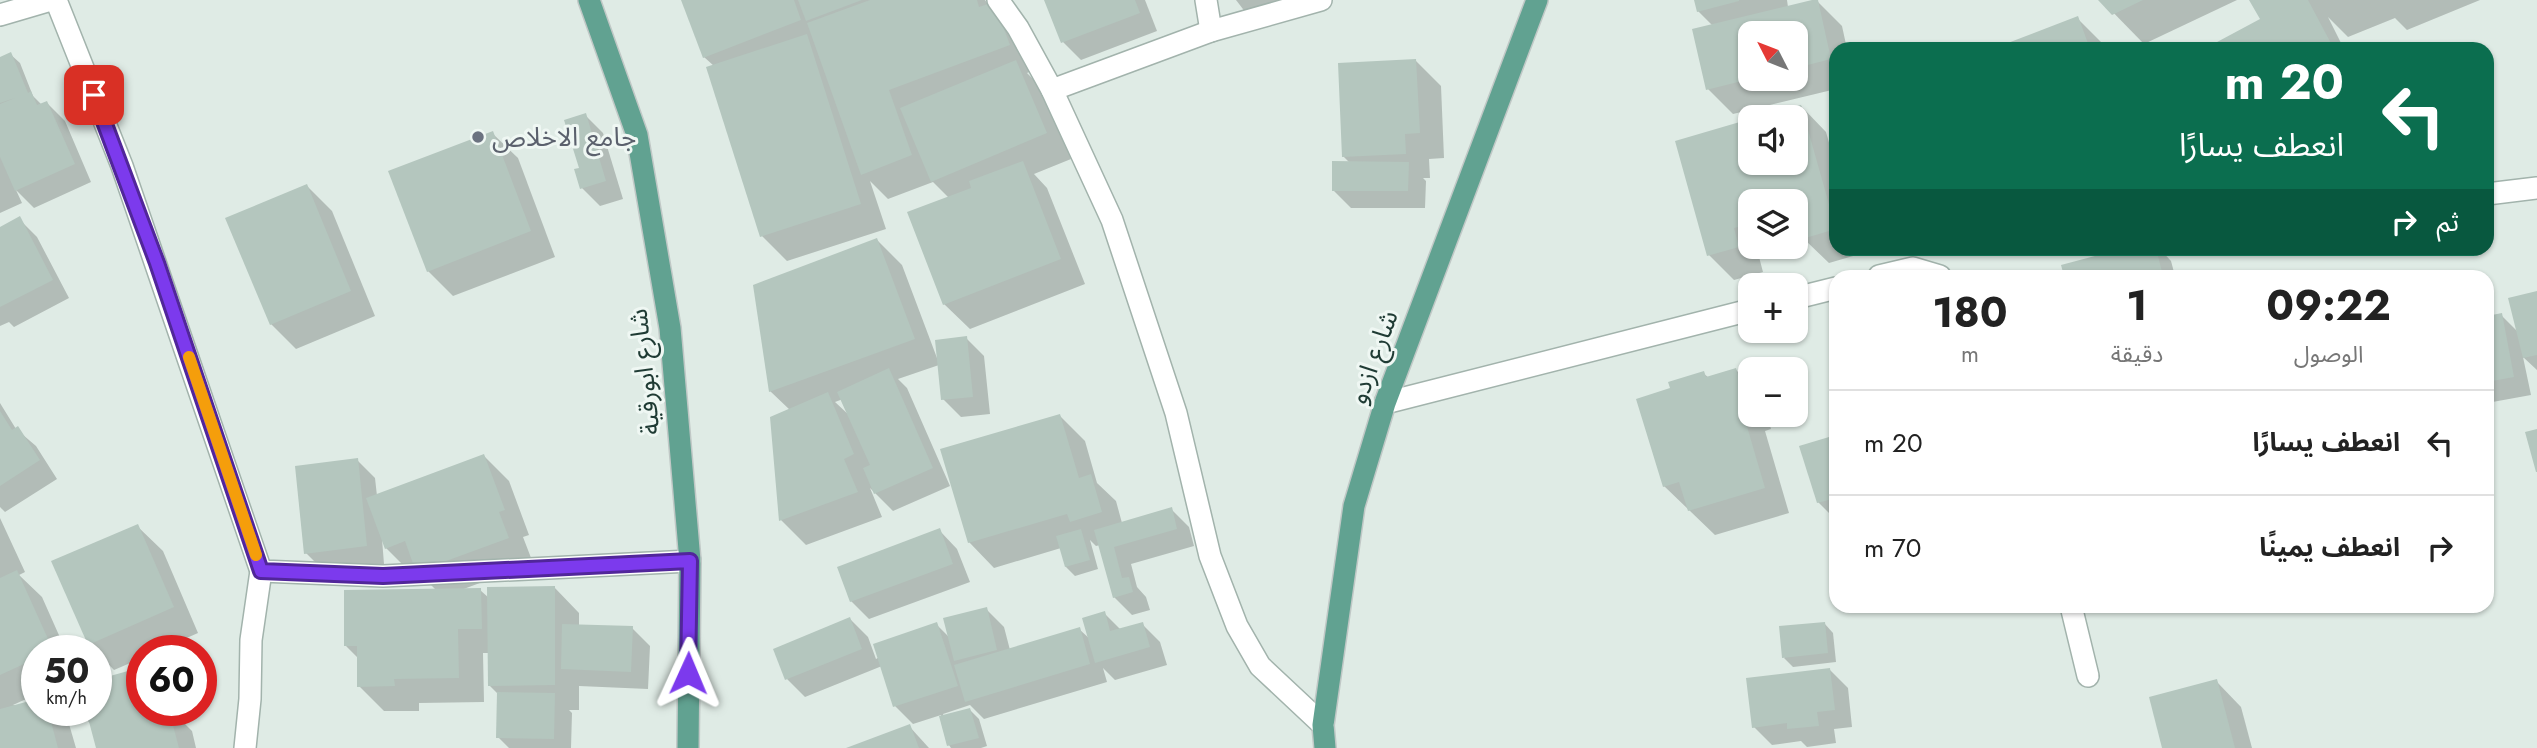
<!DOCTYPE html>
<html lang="ar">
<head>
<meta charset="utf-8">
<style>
	body { margin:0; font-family:Jost,"Noto Sans Arabic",sans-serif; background:#f2f2f2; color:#222; direction:rtl; height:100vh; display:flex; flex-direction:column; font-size:26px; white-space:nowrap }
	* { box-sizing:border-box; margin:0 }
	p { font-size:23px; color:#767676 }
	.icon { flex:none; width:38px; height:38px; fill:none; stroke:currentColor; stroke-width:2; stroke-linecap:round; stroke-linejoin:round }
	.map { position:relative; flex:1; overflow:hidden; direction:ltr }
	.side { position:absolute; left:1829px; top:270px; width:665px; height:343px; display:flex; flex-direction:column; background:#fff; border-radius:21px; box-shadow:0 2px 5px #0004; direction:rtl }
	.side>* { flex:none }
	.hud { position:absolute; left:1829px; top:42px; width:665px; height:214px; border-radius:21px; box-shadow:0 2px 5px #0004; direction:rtl; background:#0b6e4f; color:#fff; overflow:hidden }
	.needle { width:46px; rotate:312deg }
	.controls { position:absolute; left:1738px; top:21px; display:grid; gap:14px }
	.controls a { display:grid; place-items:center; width:70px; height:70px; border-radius:14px; background:#fff; box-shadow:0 2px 5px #0004; font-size:35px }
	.speed { position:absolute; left:21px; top:635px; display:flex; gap:14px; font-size:35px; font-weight:700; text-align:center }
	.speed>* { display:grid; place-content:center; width:91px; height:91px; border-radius:50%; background:#fff; box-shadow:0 2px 5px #0004; line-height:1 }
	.speed small { font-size:18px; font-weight:400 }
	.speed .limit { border:10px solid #d22; background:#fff; color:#111 }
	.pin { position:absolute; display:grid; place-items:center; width:60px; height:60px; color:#fff; margin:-30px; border-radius:14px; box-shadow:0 4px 10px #0006 }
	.me { position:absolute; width:77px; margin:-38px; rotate:1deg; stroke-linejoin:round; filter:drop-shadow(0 0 5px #0008) }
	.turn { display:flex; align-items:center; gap:24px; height:147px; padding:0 35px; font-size:32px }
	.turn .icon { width:91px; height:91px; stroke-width:2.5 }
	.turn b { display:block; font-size:49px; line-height:60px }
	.then { display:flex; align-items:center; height:66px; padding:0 35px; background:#0003; gap:14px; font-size:26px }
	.eta { display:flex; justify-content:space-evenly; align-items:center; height:119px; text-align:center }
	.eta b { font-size:42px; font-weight:700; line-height:49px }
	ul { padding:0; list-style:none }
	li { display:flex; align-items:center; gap:21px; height:105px; padding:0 35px; border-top:2px solid #e0e0e0 }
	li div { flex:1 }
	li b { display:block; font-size:26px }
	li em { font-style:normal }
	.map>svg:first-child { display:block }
	.shadow { fill:#0003; fill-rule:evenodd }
	.building { fill:#b4c6be }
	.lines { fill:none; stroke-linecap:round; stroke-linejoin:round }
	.street-casing { stroke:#a2b3ac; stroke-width:24 }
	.primary-casing { stroke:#c0c8c6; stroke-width:24 }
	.street { stroke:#fff; stroke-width:21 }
	.primary { stroke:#61a291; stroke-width:21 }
	.route-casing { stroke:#51269a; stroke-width:18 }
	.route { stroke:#7c3aed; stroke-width:12 }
	.slow { stroke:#f59e0b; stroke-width:12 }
	.worship-dot { fill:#6b7280; stroke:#eff7f3; stroke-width:2.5 }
	.labels { text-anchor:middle; stroke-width:6; stroke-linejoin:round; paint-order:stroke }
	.worship-label { font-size:26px; fill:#5b616d; stroke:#eff7f3; text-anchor:start }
	.street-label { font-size:26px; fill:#1f3b34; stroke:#eff7f3 }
</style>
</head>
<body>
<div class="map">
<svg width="2537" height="748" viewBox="0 0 2537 748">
	<rect width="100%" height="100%" fill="#dfebe5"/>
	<!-- shadow -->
	<g class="shadow">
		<polygon points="683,0 985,0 1034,70 1027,73 1041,87 1071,159 1034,174 1047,188 1085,284 970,329 944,304 949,198 933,182 888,199 870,181 886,229 787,261 762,236 714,66 704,57"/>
		<polygon points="1046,0 1145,0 1157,31 1081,60 1063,42"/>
		<polygon points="1236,0 1281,0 1282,5 1246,13"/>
		<path d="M1696,0H1787L1788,7L1817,1L1842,26L1847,49H1836V89L1733,114L1708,89L1713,26L1698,11ZM1750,33H1796V79H1750Z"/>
		<polygon points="2101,0 2237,0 2144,44"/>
		<polygon points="2251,0 2480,0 2407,30 2395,18 2348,37 2328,17 2344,49 2207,49 2262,20"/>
		<polygon points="2077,18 2103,44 2105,49 1997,49"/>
		<polygon points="10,54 20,63 33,96 42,105 47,103 65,121 91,182 34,208 16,190 22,203 0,213 0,59"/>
		<polygon points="1416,61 1441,86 1444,158 1429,159 1430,178 1423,178 1426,181 1425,208 1351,208 1333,190 1350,163 1343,156"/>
		<polygon points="1801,106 1826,132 1836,167 1836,248 1859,248 1860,254 1829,263 1805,240 1796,242 1796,201 1750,201 1750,247 1781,247 1758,253 1763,272 1734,280 1709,255 1750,121 1750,163 1796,163 1796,117 1763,117"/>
		<polygon points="585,115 603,133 623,199 600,206 582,188"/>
		<polygon points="492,133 518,158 555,257 453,296 428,271"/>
		<polygon points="307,186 332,211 375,316 296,349 271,324"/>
		<polygon points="19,219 37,237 69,298 14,327 9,322 0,326 0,229"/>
		<path d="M877,240L902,265L937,358L966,338L984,356L990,414L961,417L943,399L939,365L898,379L907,388L950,486L893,511L870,488L882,517L806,545L781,520L790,410L770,391ZM843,399L850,416L835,402Z"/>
		<polygon points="2132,248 2159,248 2171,261 2175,276 2065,276 2063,266"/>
		<polygon points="2537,293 2537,370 2523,357 2531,395 2487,403 2487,318 2501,315 2518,332"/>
		<polygon points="1736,370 1750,384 1750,415 1767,415 1771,429 1765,431 1789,513 1715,535 1664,486 1703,373 1709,378"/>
		<polygon points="0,403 16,429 36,446 57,479 5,512 0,507"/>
		<polygon points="1060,416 1085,441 1097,483 1116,501 1122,523 1171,509 1189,527 1194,546 1131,564 1137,587 1146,597 1150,610 1132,615 1114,597 1100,545 1096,546 1090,540 1098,569 1075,576 1066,567 1061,548 994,568 969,542"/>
		<polygon points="1829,439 1836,445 1836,520 1818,502"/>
		<polygon points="484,456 509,481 529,535 523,537 533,563 461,590 480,590 489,598 554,587 579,613 579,626 632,628 650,646 648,689 579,686 579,710 569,710 572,713 571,748 509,748 498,737 499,695 489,685 489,653 483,653 484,702 419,703 419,711 384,711 359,686 359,659 346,646 436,590 417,571 411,573 386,548 382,539 384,564 324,571 306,553 357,460 375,478 377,496"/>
		<polygon points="0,518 25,572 19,575 42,597 66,651 37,651 37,694 13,705 37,710 56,710 69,724 76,748 0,748"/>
		<polygon points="137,526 163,551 198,633 157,651 142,651 142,658 114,670 89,644"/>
		<polygon points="939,530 957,549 970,582 869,619 851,601"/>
		<polygon points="986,609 1004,627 1010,650 1079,629 1091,640 1104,613 1121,630 1142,624 1160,642 1167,665 1115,680 1103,668 1107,682 984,719 970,705 943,714 944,717 970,710 979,719 987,746 981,748 951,748 949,745 941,715 913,724 895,706 882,666 805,697 787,679 850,619 868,637 876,659 936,624 950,638"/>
		<polygon points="1824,623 1833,633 1836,662 1793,667 1784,658"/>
		<polygon points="1830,670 1848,688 1852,727 1834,729 1836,743 1807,747 1801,741 1772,745 1754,727"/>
		<polygon points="2216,681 2241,707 2252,748 2164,748"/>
		<polygon points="142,710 180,710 183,722 192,731 196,748 98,748 92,725 85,718"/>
		<polygon points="909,726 929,748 850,748"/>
	</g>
	<!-- building -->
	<g class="building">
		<polygon points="681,0 794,0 801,20 703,58"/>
		<polygon points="798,0 862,0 806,21"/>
		<polygon points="870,0 977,0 979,7 994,2 1010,45 889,90 912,155 861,175 807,23"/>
		<polygon points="1044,0 1135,0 1140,13 1061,43"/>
		<polygon points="1694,0 1739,0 1739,1 1697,12"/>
		<polygon points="1812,0 1818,0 1831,59 1796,68 1796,33 1750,33 1750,79 1706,90 1692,29"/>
		<polygon points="2098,0 2143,0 2112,15"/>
		<polygon points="2249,0 2308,0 2334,49 2204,49 2260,19"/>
		<polygon points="2078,16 2090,49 1992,49"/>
		<polygon points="807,34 861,204 760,237 706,67"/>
		<polygon points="11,52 28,93 31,91 37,105 47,101 75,164 15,191 0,157 0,104 15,98 0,103 0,57"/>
		<polygon points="1416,59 1420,133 1405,134 1406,154 1342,157 1338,63"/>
		<polygon points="1016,60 1047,133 931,182 900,108"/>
		<polygon points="1801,105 1836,229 1802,239 1796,215 1796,201 1750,201 1750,224 1734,228 1739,247 1707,256 1675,141 1750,119 1750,163 1796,163 1796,117 1759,116"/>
		<polygon points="586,113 606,181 580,189 574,169 579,168 564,120"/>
		<polygon points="493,131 531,231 427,272 388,171"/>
		<polygon points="1023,161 1061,259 943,305 907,212 971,188 969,181"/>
		<polygon points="1332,161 1409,162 1408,191 1332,191"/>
		<polygon points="307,184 351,291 270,325 225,218"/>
		<polygon points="20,216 53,280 0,307 0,227"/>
		<polygon points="877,238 915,339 769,392 753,285"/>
		<polygon points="2125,248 2156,248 2163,276 2064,276 2061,265"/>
		<polygon points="2537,291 2537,355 2523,358 2508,298"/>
		<polygon points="2502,313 2514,377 2487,382 2487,316"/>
		<polygon points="967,336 973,397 941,400 935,340"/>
		<polygon points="889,368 933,468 874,494 863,468 870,465 837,392"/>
		<polygon points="1736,368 1747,404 1741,406 1765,488 1688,511 1679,482 1663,487 1636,399 1670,388 1668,382 1704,371 1706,377"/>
		<polygon points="828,392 854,454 844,459 858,492 779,521 770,417"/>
		<polygon points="0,411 12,430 18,426 40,460 0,486"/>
		<polygon points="1060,414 1079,478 1091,474 1102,512 1070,522 1067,514 968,543 940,449"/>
		<polygon points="2537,429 2537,472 2536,472 2525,432"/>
		<polygon points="1829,437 1836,457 1836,498 1817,503 1799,446"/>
		<polygon points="484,454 505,510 499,512 509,538 416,572 405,541 385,549 366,498"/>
		<polygon points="358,458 367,546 304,554 295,466"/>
		<polygon points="1172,507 1177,529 1114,547 1122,578 1129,577 1133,592 1113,598 1094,530"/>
		<polygon points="138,524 174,607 88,645 51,561"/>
		<polygon points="940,528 953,564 850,602 837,567"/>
		<polygon points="1081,529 1090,560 1065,567 1056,536"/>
		<polygon points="17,570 53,650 37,651 37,658 0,675 0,578"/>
		<polygon points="555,586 555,685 488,686 487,587"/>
		<polygon points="481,588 482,629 458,629 459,678 394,679 395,686 357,687 357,646 344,646 344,590"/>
		<polygon points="987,607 997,650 954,661 943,618"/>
		<polygon points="1105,611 1110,631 1143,622 1150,647 1095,663 1082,618"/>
		<polygon points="850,617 862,649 785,680 773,649"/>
		<polygon points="937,622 958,686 893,707 873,644"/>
		<polygon points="1825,622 1828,653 1782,658 1779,626"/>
		<polygon points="562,624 633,626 631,672 561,669"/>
		<polygon points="1080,627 1090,664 965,702 954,665"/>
		<polygon points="142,667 142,710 169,710 179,748 96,748 88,718 83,719 81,710 96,710 96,680"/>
		<polygon points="1830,668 1835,710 1817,712 1819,726 1787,729 1787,723 1752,728 1746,678"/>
		<polygon points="2217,679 2235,748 2162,748 2149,697"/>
		<polygon points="497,692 555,693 554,739 496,738"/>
		<polygon points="37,699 37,710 48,710 58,748 0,748 0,709"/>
		<polygon points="970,708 979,738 947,746 939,716"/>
		<polygon points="910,724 919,748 846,748"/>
	</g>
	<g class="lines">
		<!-- street casing -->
		<g class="street-casing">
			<g id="street">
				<polyline points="56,0 122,166 261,571 383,576 690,561"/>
				<polyline points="998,0 1018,28 1052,90 1112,220 1176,413 1210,556 1237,626 1260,666 1323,725"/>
				<polyline points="1206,0 1211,31"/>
				<polyline points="0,15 51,0"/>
				<polyline points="1052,90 1211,31 1321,0"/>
				<polyline points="2487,194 2537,188"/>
				<polyline points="1879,276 1913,268 1940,276"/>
				<polyline points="1796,298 1836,288"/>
				<polyline points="1385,403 1750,310"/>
				<polyline points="2071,606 2088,676"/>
				<polyline points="245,748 250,699 251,640 261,571"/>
			</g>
		</g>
		<!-- primary casing -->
		<g class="primary-casing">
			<g id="primary">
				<polyline points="589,0 637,135 670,328 690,561 688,748"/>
				<polyline points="1325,748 1323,725 1354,506 1385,403 1537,0"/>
			</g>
		</g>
		<!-- street -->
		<use href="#street" class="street"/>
		<!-- primary -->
		<use href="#primary" class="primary"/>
	</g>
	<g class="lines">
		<!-- route casing -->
		<g class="route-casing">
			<polyline id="route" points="94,95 157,263 261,571 383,576 690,561 688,673"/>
		</g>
		<!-- route -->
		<use href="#route" class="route"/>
		<!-- slow -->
		<polyline class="slow" points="189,357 256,555"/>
	</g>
	<!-- markers -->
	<circle class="worship-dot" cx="478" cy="137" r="7"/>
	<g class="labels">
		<!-- worship labels -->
		<g class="worship-label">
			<text x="492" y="146">جامع الاخلاص</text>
		</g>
		<!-- street labels -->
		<g class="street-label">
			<text transform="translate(1373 357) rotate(-70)" y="9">شارع ازدو</text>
			<text transform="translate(644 372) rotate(-96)" y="9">شارع ابورقية</text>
		</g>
	</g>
</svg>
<div class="controls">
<a><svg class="needle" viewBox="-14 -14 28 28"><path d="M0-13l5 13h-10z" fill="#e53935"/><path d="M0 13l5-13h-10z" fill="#767676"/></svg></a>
<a><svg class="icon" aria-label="sound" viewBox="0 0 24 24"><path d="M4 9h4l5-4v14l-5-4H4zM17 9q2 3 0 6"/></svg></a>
<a><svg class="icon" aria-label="layers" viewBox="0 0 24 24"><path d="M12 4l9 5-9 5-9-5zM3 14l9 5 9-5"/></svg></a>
<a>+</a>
<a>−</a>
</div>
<div class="speed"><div>50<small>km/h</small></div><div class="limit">60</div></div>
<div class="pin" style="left:94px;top:95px;background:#d93025"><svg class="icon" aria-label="arrive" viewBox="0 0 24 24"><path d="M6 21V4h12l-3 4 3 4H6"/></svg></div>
<svg class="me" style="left:688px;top:673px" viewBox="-20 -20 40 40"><path d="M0-17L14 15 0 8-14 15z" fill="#7c3aed" stroke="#fff" stroke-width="4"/></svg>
<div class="hud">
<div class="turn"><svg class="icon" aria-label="left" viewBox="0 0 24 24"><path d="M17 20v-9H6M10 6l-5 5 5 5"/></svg><div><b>20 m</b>انعطف يسارًا</div></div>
<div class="then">ثم<svg class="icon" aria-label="right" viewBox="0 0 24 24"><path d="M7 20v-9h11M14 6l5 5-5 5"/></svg></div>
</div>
<section class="side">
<div class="eta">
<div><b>09:22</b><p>الوصول</p></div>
<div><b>1</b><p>دقيقة</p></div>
<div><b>180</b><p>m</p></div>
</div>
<ul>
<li><svg class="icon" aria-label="left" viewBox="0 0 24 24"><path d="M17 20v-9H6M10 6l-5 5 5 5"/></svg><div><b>انعطف يسارًا</b></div><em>20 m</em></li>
<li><svg class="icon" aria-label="right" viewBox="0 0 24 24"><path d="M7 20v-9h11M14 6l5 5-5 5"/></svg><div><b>انعطف يمينًا</b></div><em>70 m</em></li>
</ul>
</section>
</div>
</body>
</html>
